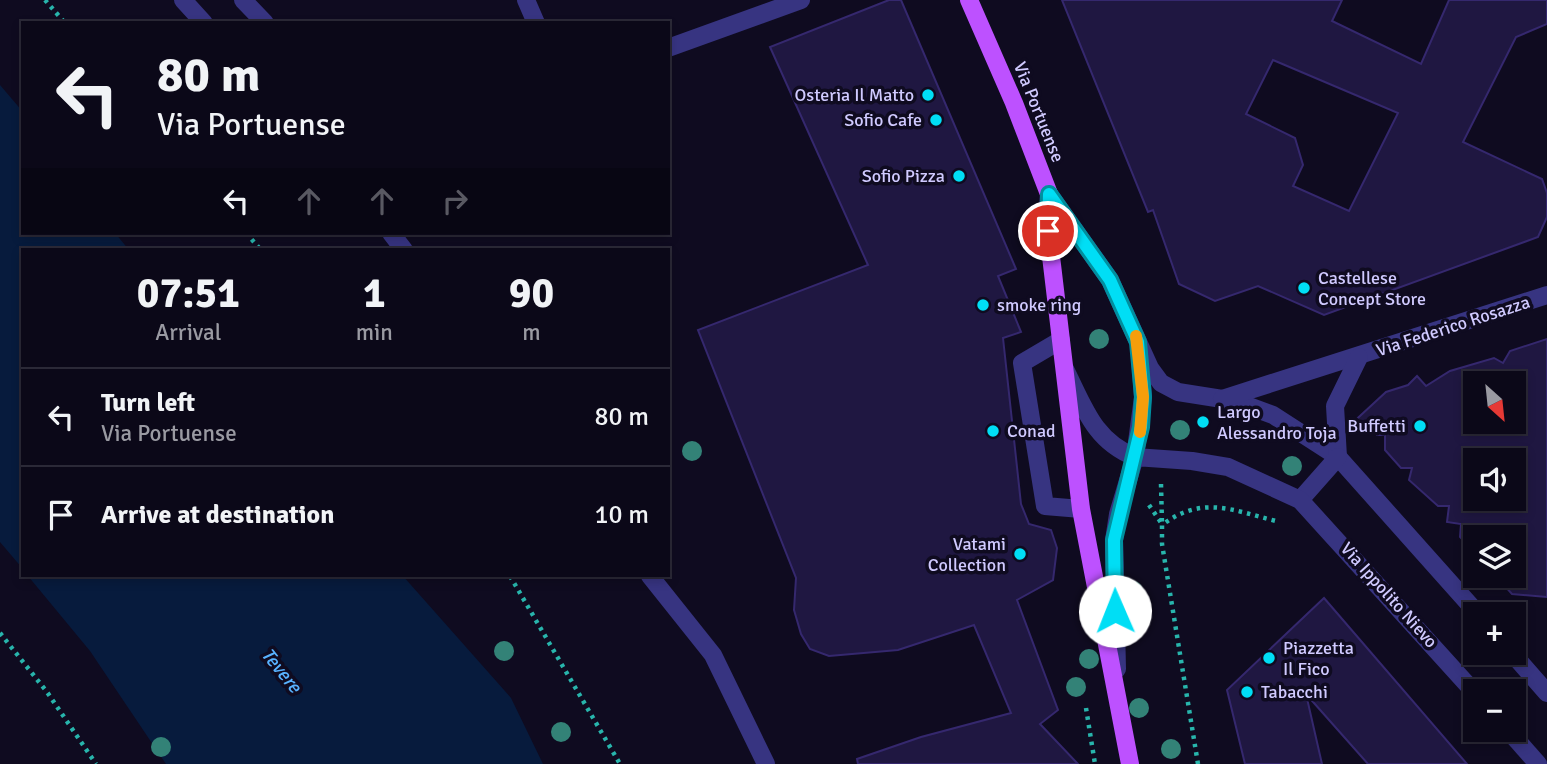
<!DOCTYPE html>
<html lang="en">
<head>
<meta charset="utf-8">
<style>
	body { margin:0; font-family:Signika,sans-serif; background:#191625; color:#f1f3f6; height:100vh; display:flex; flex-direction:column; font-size:26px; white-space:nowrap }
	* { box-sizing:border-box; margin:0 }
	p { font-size:23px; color:#9a9aa2 }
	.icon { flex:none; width:38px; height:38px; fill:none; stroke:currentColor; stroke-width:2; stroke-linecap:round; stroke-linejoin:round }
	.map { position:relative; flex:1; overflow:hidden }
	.panel { position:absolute; left:21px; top:248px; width:649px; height:329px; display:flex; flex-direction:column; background:#0b0818; border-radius:0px; box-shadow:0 4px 10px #0003,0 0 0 2px #2b2937 }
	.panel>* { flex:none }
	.top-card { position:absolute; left:21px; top:21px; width:649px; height:214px; border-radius:0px; box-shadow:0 4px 10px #0003,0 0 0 2px #2b2937; background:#0b0818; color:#f1f3f6; overflow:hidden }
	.needle { width:46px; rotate:153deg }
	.buttons { position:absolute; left:1463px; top:371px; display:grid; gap:14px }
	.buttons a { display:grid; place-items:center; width:63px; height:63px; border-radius:0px; background:#0b0818; box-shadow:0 4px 10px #0003,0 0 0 2px #2b2937; font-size:35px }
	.pin { position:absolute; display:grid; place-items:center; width:60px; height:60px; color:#fff; margin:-30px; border:4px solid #fff; border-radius:50%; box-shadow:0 2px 7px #0007 }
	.me { position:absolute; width:77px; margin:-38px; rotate:359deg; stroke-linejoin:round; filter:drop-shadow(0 0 5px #0008) }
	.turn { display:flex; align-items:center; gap:24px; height:147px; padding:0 21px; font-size:32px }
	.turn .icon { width:91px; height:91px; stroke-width:2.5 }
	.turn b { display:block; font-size:49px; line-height:60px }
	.lanes { display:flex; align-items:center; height:66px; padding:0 21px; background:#0003; justify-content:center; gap:35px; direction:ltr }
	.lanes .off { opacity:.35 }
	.eta { display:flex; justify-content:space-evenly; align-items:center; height:119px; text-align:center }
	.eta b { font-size:42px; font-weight:700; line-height:49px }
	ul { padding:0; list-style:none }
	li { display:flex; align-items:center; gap:21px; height:98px; padding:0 21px; border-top:2px solid #2b2937 }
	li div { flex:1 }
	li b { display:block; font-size:26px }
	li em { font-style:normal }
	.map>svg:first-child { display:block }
	.water { fill:#071b3d }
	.building { fill:#1f1741; stroke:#35286e; stroke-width:2; fill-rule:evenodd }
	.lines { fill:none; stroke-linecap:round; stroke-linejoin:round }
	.path { stroke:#28b5ac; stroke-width:4.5; stroke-dasharray:3.5 5; stroke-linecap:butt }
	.minor { stroke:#373481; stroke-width:18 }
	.major { stroke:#bd51ff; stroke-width:18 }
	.tree { fill:#338277 }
	.route-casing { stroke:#00909f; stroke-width:18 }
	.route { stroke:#00def5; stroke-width:12 }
	.slow { stroke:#f59e0b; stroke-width:12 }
	.poi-dot { fill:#00def5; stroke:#0f0b20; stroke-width:2.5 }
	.labels { text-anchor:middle; stroke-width:7; stroke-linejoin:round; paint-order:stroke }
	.poi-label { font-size:18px; fill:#d0caff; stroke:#0f0b20; text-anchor:start }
	.street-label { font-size:18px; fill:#d0caff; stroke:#0f0b20 }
	.water-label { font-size:19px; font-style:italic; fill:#58b2ff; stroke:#0f0b20 }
</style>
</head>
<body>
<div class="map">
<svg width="1547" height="764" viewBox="0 0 1547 764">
	<rect width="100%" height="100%" fill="#0f0b20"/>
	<!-- water -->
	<g class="water">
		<polygon points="0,85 23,112 23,233 115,233 129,250 23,250 23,569 0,542"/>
		<polygon points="28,576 403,576 511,698 543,764 166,764 90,651"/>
	</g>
	<!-- building -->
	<g class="building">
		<polygon points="889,0 901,0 1016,269 998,276 1021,332 1003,338 1021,504 1029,524 1051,530 1057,548 1053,580 1017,600 1058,710 1040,724 1078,764 858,764 857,759 921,737 1011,713 974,625 898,650 829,656 810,649 801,634 794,610 796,578 698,330 868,265 770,47"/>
		<path d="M1062,0H1342L1332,21L1421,64L1449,0H1547V24L1516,37L1463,142L1542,179L1547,193V217L1538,237L1324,315L1258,286L1215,301L1179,284L1153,210L1148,212ZM1273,60L1398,113L1349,211L1293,186L1303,165L1295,138L1246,114Z"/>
		<path d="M1547,339V597L1512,594L1496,576H1514V537H1475V553L1460,537L1461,524L1447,522L1449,506H1438L1409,480L1412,468H1401L1385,450V435H1377L1378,427H1348L1386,392L1408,385L1417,376L1426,386L1450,371L1494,358L1503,363L1510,351ZM1475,383H1514V422H1475ZM1475,460H1514V499H1475Z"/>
		<polygon points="1324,598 1467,764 1368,764 1306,694 1322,764 1245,764 1227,690"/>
	</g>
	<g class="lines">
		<!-- path -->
		<g class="path">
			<polyline points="45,0 65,23"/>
			<polyline points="246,233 261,250"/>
			<polyline points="1161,484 1162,524"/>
			<polyline points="1149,505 1162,524"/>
			<polyline points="510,576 620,764"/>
			<polyline points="0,633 47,692 96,764"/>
			<polyline points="1086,708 1095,764"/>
			<path d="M1198,764L1162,544V525C1202,495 1232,510 1276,521"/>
		</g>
		<!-- minor -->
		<g class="minor">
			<polyline points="183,0 204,23"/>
			<polyline points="243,0 265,23"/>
			<polyline points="526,0 536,23"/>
			<polyline points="668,48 801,0"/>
			<polyline points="1049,194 1110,280 1150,368 1161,383 1178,392 1235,401 1273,415 1338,457 1478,614"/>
			<polyline points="391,233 404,250"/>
			<polyline points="1061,340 1022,363 1045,506 1081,509"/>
			<path d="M1065,369C1084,407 1094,441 1135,457L1143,397L1140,357"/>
			<polyline points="1222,399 1547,295"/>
			<polyline points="1338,457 1335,406 1359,357"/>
			<polyline points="1300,500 1338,457"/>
			<polyline points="650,576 713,655 766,764"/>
			<polyline points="1512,653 1547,693"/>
			<polyline points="1117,669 1114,540 1118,514 1135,457 1192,461 1228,467 1300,500 1475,693"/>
			<polyline points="1508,730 1538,764"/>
		</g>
		<!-- major -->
		<polyline class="major" points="969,0 1014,103 1049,194 1048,231 1081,509 1130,764"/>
	</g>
	<!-- trees -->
	<g class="tree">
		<circle cx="1099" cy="339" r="10"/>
		<circle cx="1180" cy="430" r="10"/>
		<circle cx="692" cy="451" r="10"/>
		<circle cx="1292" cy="466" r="10"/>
		<circle cx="1133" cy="591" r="10"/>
		<circle cx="504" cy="651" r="10"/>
		<circle cx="1089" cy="659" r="10"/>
		<circle cx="1076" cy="687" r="10"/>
		<circle cx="1139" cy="708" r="10"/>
		<circle cx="561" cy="732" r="10"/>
		<circle cx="161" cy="747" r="10"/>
		<circle cx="1171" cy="749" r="10"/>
	</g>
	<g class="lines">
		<!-- route casing -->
		<g class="route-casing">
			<polyline id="route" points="1048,231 1049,194 1110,280 1138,342 1143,397 1141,427 1114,540 1115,611"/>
		</g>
		<!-- route -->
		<use href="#route" class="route"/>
		<!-- slow -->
		<polyline class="slow" points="1136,336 1143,397 1140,432"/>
	</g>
	<!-- markers -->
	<g class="poi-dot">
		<circle cx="928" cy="95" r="7"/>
		<circle cx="936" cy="120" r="7"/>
		<circle cx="959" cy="176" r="7"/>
		<circle cx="1304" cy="288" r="7"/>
		<circle cx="983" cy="305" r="7"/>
		<circle cx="1203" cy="422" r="7"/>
		<circle cx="1420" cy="426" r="7"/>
		<circle cx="993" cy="431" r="7"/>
		<circle cx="1020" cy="554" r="7"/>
		<circle cx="1269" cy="658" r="7"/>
		<circle cx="1247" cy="692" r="7"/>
	</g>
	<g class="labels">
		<!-- poi labels -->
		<g class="poi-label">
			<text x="914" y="101" text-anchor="end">Osteria Il Matto</text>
			<text x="922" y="126" text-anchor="end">Sofio Cafe</text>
			<text x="945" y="182" text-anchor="end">Sofio Pizza</text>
			<text x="1318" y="284">Castellese<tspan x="1318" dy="21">Concept Store</tspan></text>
			<text x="997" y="311">smoke ring</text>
			<text x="1217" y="418">Largo<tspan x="1217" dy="21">Alessandro Toja</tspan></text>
			<text x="1406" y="432" text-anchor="end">Buffetti</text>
			<text x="1007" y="437">Conad</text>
			<text x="1006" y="550" text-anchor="end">Vatami<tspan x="1006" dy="21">Collection</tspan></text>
			<text x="1283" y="654">Piazzetta<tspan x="1283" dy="21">Il Fico</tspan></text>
			<text x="1261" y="698">Tabacchi</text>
		</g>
		<!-- street labels -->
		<g class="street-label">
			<text transform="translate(1039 112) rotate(68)" y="6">Via Portuense</text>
			<text transform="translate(1453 326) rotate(-18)" y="6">Via Federico Rosazza</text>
			<text transform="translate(1389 595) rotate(48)" y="6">Via Ippolito Nievo</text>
		</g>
		<!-- water labels -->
		<g class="water-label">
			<text transform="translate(282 670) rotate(51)" y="7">Tevere</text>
		</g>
	</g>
</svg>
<div class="buttons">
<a><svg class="needle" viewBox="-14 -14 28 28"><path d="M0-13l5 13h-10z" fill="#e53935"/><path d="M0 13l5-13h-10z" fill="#9a9aa2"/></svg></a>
<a><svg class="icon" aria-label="sound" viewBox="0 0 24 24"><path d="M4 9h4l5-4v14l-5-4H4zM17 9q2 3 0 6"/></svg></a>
<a><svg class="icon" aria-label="layers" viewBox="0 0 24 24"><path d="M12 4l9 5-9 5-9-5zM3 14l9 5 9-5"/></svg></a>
<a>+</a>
<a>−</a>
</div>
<div class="pin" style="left:1048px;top:231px;background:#d93025"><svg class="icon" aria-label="arrive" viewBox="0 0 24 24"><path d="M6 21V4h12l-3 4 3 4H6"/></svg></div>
<svg class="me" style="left:1115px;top:611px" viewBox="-20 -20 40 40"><circle r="19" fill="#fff"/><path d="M0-13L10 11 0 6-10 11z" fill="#00def5"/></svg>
<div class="top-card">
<div class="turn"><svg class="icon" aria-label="left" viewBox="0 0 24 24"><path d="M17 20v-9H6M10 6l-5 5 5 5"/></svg><div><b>80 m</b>Via Portuense</div></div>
<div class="lanes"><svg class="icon" aria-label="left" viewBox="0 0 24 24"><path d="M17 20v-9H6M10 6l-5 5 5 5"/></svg><svg class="icon off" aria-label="ahead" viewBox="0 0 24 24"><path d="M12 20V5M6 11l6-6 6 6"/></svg><svg class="icon off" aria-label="ahead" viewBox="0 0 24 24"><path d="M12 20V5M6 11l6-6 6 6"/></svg><svg class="icon off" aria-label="right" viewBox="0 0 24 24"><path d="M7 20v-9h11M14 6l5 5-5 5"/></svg></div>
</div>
<section class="panel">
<div class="eta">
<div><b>07:51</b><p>Arrival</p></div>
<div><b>1</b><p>min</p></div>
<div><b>90</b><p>m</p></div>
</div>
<ul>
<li><svg class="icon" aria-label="left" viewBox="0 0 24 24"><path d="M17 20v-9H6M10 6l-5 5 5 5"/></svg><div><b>Turn left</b><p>Via Portuense</p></div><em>80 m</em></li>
<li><svg class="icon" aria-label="arrive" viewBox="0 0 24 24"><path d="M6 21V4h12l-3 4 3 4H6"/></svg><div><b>Arrive at destination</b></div><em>10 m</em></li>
</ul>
</section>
</div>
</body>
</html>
